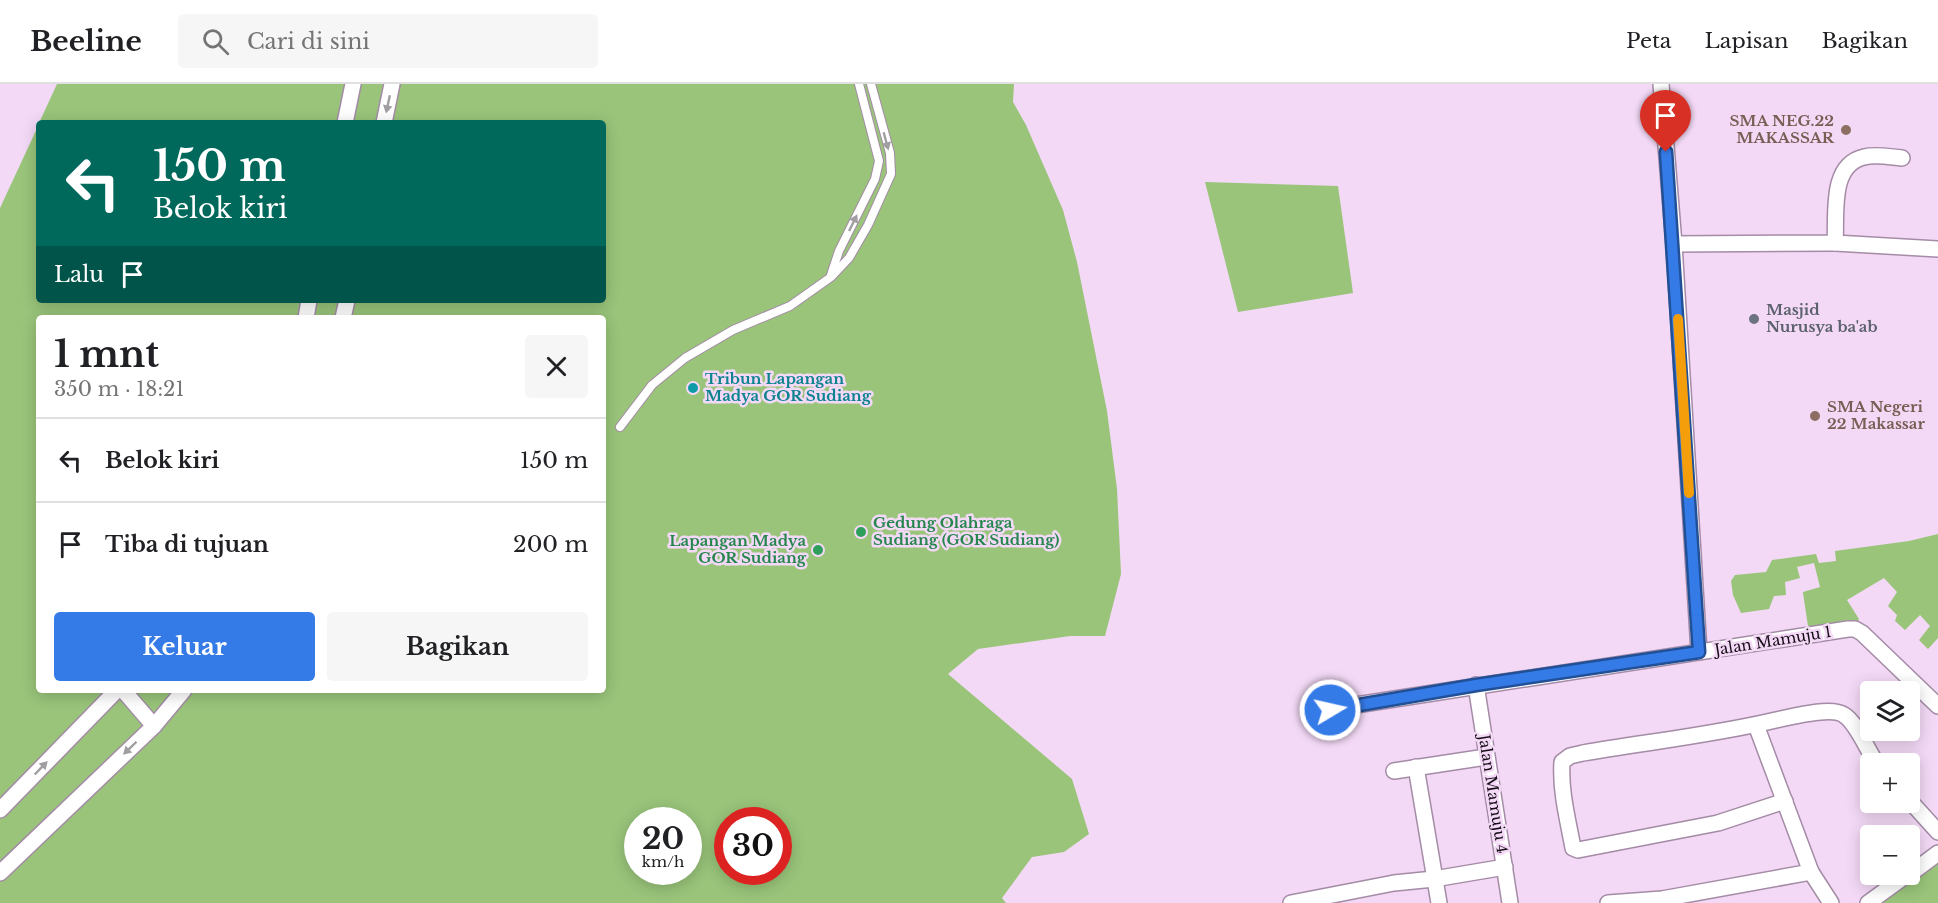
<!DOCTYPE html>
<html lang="id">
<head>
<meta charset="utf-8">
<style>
	body { margin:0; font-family:"Libre Baskerville",serif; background:#f6f6f6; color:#202124; height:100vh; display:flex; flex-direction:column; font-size:22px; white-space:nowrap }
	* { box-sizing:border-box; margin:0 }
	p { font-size:20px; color:#757577 }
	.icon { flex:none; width:33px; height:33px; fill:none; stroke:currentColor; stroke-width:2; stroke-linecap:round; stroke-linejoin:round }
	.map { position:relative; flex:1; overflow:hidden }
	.drawer { position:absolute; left:36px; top:231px; width:570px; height:378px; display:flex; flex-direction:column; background:#fff; border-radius:6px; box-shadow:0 3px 15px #0003 }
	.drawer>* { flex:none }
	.banner { position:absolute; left:36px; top:36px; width:570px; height:183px; border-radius:6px; box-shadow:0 3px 15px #0003; background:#00695c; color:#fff; overflow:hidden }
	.fabs { position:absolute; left:1860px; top:597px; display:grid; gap:12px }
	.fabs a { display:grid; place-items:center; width:60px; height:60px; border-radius:6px; background:#fff; box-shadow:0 3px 15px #0003; font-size:30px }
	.speed { position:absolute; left:624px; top:723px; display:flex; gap:12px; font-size:30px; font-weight:700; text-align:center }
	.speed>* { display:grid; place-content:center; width:78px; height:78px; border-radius:50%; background:#fff; box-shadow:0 3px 15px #0003; line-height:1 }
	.speed small { font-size:15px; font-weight:400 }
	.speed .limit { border:9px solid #d22; background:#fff; color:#111 }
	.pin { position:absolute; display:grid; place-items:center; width:51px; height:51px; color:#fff; margin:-62px -26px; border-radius:50% 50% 50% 0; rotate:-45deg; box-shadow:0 0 6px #0007 }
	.pin .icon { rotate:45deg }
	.me { position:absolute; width:66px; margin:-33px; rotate:81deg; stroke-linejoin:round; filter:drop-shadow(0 0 4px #0008) }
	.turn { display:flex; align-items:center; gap:21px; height:126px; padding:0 18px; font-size:27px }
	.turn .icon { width:78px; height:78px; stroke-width:2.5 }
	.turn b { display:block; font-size:42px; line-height:51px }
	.then { display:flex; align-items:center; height:57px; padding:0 18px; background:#0003; gap:12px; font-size:22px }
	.round { display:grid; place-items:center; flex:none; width:63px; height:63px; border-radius:6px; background:#f6f6f6 }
	.head { display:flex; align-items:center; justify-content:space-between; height:102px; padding:0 18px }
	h1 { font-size:36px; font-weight:800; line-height:45px }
	.primary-button { display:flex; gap:12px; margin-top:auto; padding:12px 18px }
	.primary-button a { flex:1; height:69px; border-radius:6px; background:#357be8; color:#fff; font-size:24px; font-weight:800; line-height:69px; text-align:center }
	.primary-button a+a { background:#f6f6f6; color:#202124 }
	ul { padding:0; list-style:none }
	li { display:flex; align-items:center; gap:18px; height:84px; padding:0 18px; border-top:2px solid #e0e0e0 }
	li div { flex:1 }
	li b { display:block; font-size:22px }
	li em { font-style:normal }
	header { display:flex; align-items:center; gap:36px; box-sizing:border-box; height:84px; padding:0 30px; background:#fff; border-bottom:2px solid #e0e0e0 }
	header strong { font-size:28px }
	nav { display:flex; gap:33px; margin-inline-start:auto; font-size:21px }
	.search { width:420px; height:54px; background:#f6f6f6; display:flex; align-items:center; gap:15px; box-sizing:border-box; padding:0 21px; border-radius:6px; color:#757577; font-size:22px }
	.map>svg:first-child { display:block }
	.green { fill:#99c47a; fill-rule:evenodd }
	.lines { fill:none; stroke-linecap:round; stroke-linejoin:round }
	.lane-casing { stroke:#a48ba6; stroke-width:10 }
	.street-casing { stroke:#a48ba6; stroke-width:18 }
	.lane { stroke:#fff; stroke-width:8 }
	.street { stroke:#fff; stroke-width:15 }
	.oneway { fill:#a19ea2 }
	.route-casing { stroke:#225097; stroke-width:15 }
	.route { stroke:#357be8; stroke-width:10 }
	.slow { stroke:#f59e0b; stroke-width:10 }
	.education-dot { fill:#8d6e63; stroke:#f3d9f6; stroke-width:2 }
	.worship-dot { fill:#6b7280; stroke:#f3d9f6; stroke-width:2 }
	.culture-dot { fill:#0f9aa8; stroke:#f3d9f6; stroke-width:2 }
	.leisure-dot { fill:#2e9e5b; stroke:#f3d9f6; stroke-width:2 }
	.labels { text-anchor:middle; stroke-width:5; stroke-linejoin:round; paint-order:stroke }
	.education-label { font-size:15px; font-weight:bold; fill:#785e54; stroke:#f3d9f6; text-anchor:end }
	.worship-label { font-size:15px; font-weight:bold; fill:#5b616d; stroke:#f3d9f6; text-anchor:start }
	.culture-label { font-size:15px; font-weight:bold; fill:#0d838f; stroke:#f3d9f6; text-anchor:start }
	.leisure-label { font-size:15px; font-weight:bold; fill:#27864d; stroke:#f3d9f6; text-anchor:start }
	.street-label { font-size:15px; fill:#150c16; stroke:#f3d9f6 }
</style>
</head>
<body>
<header>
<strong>Beeline</strong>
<div class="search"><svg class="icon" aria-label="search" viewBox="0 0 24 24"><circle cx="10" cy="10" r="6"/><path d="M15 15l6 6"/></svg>Cari di sini</div>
<nav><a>Peta</a><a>Lapisan</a><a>Bagikan</a></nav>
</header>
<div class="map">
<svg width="1938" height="819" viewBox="0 0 1938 819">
	<rect width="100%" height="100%" fill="#f3d9f6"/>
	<!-- green -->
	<g class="green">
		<path d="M57,0H1014L1013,18L1026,41L1063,126L1077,178L1107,327L1117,405L1121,490L1105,552H1070L978,565L948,590L1072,695L1089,750L1064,768L1032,773L1002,814L1006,819H0V124L39,40V216H603V39H39ZM39,234H603V606H39ZM638,736H688V788H638ZM728,736H778V788H728Z"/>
		<polygon points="1205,98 1338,102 1353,209 1238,228"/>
		<polygon points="1938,450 1938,554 1928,565 1919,556 1930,542 1920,531 1905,546 1895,537 1897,531 1888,522 1897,508 1884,494 1847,516 1859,535 1855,545 1816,551 1808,542 1803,509 1803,508 1820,503 1814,479 1797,483 1800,494 1785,498 1786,511 1774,512 1769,525 1741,529 1733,511 1731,497 1735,491 1766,488 1772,476 1816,470 1819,479 1836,477 1835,467 1909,457"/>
		<polygon points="1938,769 1938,819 1868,819"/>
	</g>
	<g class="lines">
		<!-- lane casing -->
		<g class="lane-casing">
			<g id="lane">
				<polyline points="831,191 839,167 875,95 879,77 859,0"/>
				<polyline points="620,343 652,301 685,274 733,246 790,222 831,193 849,174 868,141 891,90 890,69 871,0"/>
			</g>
		</g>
		<!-- street casing -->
		<g class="street-casing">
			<g id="street">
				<polyline points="1661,0 1674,160 1699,568"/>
				<polyline points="345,39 353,0"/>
				<polyline points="384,39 392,0"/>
				<polyline points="1835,159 1938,165"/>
				<path d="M1674,160L1835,159C1837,131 1829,81 1864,73C1876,70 1890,73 1902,74"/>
				<polyline points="306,234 309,216"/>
				<polyline points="343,234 347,216"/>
				<polyline points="1476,601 1510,819"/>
				<polyline points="123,606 154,642"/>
				<polyline points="1330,625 1848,545 1855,545 1862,549 1938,622"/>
				<polyline points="1416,683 1439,819"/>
				<polyline points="1394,687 1486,673"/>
				<path d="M1785,717L1718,739L1578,766L1573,764C1568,736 1560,707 1562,678L1570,672L1583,669C1647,658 1713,651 1776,636C1791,633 1831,622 1844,631C1857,639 1867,666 1877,680"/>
				<polyline points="1910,717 1938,748"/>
				<polyline points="0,726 117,606"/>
				<polyline points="1811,788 1831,819"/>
				<polyline points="0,789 154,642 184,606"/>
				<polyline points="1910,790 1938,769"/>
				<polyline points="1291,819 1394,799 1434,795 1505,783"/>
				<polyline points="1608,819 1662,815 1811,788 1756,641"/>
				<polyline points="1868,819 1908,790"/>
			</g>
		</g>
		<!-- lane -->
		<use href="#lane" class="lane"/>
		<!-- street -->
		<use href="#street" class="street"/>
	</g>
	<!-- one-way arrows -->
	<defs><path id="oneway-solid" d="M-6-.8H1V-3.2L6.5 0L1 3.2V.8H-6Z" transform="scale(1.5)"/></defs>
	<g class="oneway">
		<use href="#oneway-solid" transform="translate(388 20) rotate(102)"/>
		<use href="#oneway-solid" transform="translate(886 57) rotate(75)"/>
		<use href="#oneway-solid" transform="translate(853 139) rotate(-64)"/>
		<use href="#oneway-solid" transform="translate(130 664) rotate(136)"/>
		<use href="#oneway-solid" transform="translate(41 684) rotate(-46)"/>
	</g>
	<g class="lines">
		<!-- route casing -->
		<g class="route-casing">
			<polyline id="route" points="1330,626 1476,601 1699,568 1666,68"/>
		</g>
		<!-- route -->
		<use href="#route" class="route"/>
		<!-- slow -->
		<polyline class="slow" points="1678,235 1689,409"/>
	</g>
	<!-- markers -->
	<g class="education-dot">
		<circle cx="1846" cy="46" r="6"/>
		<circle cx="1815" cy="332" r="6"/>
	</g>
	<circle class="worship-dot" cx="1754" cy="235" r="6"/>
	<circle class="culture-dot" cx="693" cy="304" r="6"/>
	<g class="leisure-dot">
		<circle cx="861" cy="448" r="6"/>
		<circle cx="818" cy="466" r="6"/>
	</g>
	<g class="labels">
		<!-- education labels -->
		<g class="education-label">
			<text x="1834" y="42">SMA NEG.22<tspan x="1834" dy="17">MAKASSAR</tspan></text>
			<text x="1827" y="328" text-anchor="start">SMA Negeri<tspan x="1827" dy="17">22 Makassar</tspan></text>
		</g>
		<!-- worship labels -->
		<g class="worship-label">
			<text x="1766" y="231">Masjid<tspan x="1766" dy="17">Nurusya ba'ab</tspan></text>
		</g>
		<!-- culture labels -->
		<g class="culture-label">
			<text x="705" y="300">Tribun Lapangan<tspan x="705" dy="17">Madya GOR Sudiang</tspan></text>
		</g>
		<!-- leisure labels -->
		<g class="leisure-label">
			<text x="873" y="444">Gedung Olahraga<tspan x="873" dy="17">Sudiang (GOR Sudiang)</tspan></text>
			<text x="806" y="462" text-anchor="end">Lapangan Madya<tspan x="806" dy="17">GOR Sudiang</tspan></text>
		</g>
		<!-- street labels -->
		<g class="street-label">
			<text transform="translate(1773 557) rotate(-9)" y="5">Jalan Mamuju 1</text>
			<text transform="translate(1493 710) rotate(81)" y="5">Jalan Mamuju 4</text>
		</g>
	</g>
</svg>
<div class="fabs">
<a><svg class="icon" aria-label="layers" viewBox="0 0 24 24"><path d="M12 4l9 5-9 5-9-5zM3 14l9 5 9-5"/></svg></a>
<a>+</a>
<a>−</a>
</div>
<div class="speed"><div>20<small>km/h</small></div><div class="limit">30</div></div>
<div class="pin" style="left:1666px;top:68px;background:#d93025"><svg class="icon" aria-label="arrive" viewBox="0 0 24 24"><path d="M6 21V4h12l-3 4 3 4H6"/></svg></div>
<svg class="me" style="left:1330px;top:626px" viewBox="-20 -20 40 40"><circle r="17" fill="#357be8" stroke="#fff" stroke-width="3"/><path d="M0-11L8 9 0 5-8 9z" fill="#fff"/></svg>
<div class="banner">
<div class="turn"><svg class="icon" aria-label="left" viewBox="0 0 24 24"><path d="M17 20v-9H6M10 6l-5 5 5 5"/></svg><div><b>150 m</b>Belok kiri</div></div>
<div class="then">Lalu<svg class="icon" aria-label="arrive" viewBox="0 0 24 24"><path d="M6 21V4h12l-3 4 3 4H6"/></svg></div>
</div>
<section class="drawer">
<div class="head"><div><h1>1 mnt</h1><p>350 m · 18:21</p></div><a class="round"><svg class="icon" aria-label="close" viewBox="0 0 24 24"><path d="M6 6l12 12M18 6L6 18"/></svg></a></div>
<ul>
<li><svg class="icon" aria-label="left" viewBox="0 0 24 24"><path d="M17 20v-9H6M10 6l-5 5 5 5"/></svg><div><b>Belok kiri</b></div><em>150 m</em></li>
<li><svg class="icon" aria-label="arrive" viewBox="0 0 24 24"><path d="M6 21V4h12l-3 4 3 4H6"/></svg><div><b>Tiba di tujuan</b></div><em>200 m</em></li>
</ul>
<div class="primary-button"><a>Keluar</a><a>Bagikan</a></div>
</section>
</div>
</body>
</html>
